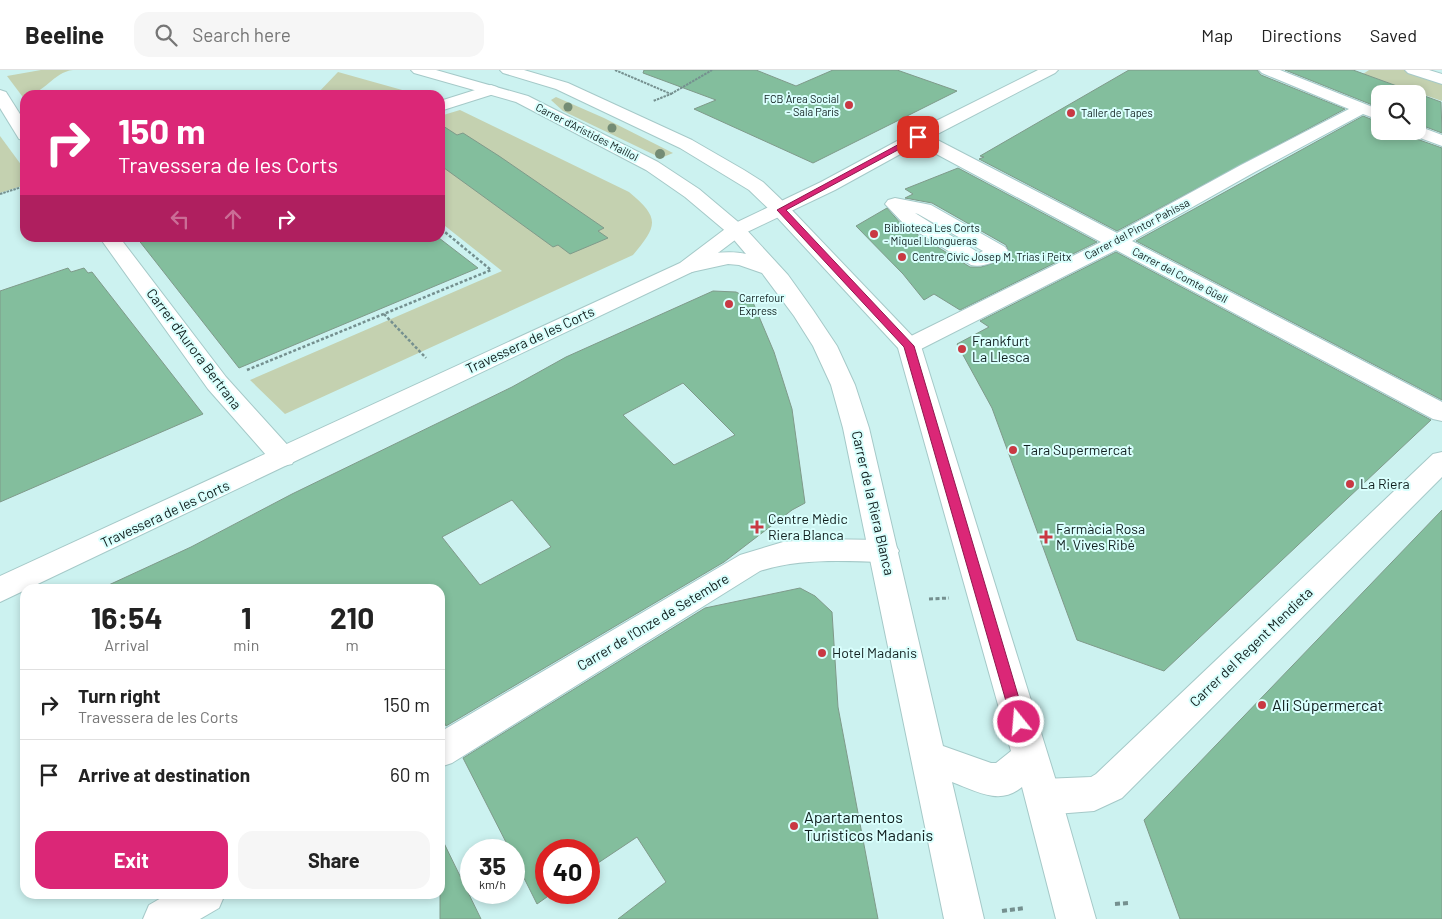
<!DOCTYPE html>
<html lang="en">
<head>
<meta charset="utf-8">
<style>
	body { margin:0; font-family:Barlow,sans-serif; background:#f6f6f6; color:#222; height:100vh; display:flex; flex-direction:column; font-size:19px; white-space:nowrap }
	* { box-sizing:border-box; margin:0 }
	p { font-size:16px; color:#767676 }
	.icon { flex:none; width:28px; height:28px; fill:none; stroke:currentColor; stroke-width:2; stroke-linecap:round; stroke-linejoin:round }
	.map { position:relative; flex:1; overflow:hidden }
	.sheet { position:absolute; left:20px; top:514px; width:425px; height:315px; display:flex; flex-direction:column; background:#fff; border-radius:15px; box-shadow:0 2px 8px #0003 }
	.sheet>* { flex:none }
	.guide { position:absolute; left:20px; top:20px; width:425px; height:152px; border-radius:15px; box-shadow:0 2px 8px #0003; background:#db2777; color:#fff; overflow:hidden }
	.fabs { position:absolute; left:1371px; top:15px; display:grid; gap:10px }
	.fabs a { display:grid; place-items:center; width:55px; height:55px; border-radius:10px; background:#fff; box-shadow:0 2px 8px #0003; font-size:25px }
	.speed { position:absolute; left:460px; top:769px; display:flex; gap:10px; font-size:25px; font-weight:700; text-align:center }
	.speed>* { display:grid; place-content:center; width:65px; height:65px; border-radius:50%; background:#fff; box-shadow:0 2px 8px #0003; line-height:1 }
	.speed small { font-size:12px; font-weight:400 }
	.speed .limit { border:8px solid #d22; background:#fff; color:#111 }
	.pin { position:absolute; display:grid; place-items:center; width:42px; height:42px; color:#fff; margin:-21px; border-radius:10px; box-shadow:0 2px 8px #0006 }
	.me { position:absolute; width:55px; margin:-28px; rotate:343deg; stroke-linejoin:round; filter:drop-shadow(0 0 4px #0008) }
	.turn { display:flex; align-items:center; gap:18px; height:105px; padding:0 15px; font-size:22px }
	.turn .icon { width:65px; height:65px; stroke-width:2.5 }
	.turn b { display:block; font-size:35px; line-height:42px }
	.lanes { display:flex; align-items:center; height:48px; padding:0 15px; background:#0003; justify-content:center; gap:25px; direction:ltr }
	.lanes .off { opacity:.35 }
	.eta { display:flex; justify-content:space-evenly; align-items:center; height:85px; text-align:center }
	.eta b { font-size:30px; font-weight:700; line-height:35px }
	.cta { display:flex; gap:10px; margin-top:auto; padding:10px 15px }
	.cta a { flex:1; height:58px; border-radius:15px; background:#db2777; color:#fff; font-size:20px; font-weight:700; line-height:58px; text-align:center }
	.cta a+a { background:#f6f6f6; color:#222 }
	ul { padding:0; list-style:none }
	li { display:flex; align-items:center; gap:15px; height:70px; padding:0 15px; border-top:1px solid #e0e0e0 }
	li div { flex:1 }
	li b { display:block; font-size:19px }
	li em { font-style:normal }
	header { display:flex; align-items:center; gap:30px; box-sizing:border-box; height:70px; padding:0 25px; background:#fff; border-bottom:1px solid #e0e0e0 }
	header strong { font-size:24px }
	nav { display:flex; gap:28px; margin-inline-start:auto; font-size:18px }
	.search { width:350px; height:45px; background:#f6f6f6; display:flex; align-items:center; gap:12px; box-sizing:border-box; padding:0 18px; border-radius:15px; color:#767676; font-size:19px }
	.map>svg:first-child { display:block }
	.green { fill:#c4d1b0 }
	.building { fill:#83be9d; stroke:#7f9a8a; fill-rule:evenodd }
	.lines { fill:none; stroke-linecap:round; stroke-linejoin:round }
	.pedestrian-casing { stroke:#a5c9c8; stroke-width:2 }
	.minor-casing { stroke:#a5c9c8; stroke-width:2 }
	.tertiary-casing { stroke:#a5c9c8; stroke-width:2 }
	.secondary-casing { stroke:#a5c9c8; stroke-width:2 }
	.path-far3 { stroke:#75908f; stroke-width:2; stroke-dasharray:2.5 1; stroke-linecap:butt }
	.path-far2 { stroke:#75908f; stroke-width:2.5; stroke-dasharray:3 2; stroke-linecap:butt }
	.path-far1 { stroke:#75908f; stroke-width:3; stroke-dasharray:4 2.5; stroke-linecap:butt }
	.path { stroke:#75908f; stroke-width:4; stroke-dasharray:5 3; stroke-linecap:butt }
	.pedestrian { fill:#fff; fill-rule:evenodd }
	.minor { fill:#fff; fill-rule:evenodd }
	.tertiary { fill:#fff; fill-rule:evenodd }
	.secondary { fill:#fff; fill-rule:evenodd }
	.tree { fill:#748c75 }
	.route { fill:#db2777; stroke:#8e194d }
	.poi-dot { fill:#c93943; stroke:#d9fffd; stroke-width:2 }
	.labels { text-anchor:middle; stroke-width:4; stroke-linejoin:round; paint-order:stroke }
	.far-poi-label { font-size:11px; fill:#111f1e; stroke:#d9fffd; text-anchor:start }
	.far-street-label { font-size:11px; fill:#111f1e; stroke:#d9fffd }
	.street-label { font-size:14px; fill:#111f1e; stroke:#d9fffd }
	.poi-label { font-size:14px; fill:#111f1e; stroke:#d9fffd; text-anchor:start }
	.near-poi-label { font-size:16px; fill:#111f1e; stroke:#d9fffd; text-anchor:start }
</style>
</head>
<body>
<header>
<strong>Beeline</strong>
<div class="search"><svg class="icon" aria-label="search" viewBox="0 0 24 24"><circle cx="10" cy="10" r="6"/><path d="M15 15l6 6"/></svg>Search here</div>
<nav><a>Map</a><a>Directions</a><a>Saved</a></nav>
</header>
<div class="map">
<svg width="1442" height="849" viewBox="0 0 1442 849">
	<rect width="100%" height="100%" fill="#ccf2f0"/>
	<!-- green -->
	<g class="green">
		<path d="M41,0H73C53,2 44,25 25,25V30L7,6Z"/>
		<polygon points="1369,0 1407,0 1442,11 1442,31 1363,4"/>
		<polygon points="338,2 420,25 316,25"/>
		<polygon points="556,27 604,48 673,83 661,88 563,41 551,30"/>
		<path d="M460,40L629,122C660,148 658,155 633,185L285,344L250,310L502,201L440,152V46Z"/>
		<polygon points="0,66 25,100 25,115 0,123"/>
	</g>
	<!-- building -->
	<g class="building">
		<polygon points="644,0 756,0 796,16 833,0 897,0 957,21 813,93 694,39 716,30 643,3"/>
		<polygon points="1129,0 1257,0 1261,5 1345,39 1117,161 979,89 984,87 980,86"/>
		<polygon points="1285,0 1353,0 1441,32 1442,63 1418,54 1418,24 1380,24 1380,38"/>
		<polygon points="1363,46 1373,50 1380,48 1380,61 1408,61 1411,67 1442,78 1442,330 1136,171"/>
		<polygon points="440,54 457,65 463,63 499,86 604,158 598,161 608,168 570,184 558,175 553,177 440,95"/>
		<polygon points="958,98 1097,172 960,240 934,224 924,230 903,204 856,156 887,138 902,155 970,197 981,197 997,192 1009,182 1006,175 932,133 905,128 913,124 905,119"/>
		<polygon points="137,168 439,168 478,198 239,298"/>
		<polygon points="1116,182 1431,350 1164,601 1077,570 992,338 957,274 989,257 980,251"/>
		<polygon points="68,198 71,202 84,198 88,203 92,202 203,344 0,432 0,221"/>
		<path d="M713,221L736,222L752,230L774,282L792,339L805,433L792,440L724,492L446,656L440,643V519H100L191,477L292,424L512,317L566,287ZM683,313L735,365L674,395L623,345ZM512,430L551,477L480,515L442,467Z"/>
		<polygon points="1442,440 1442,849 1180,849 1144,750"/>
		<polygon points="800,518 815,526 832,542 838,637 878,849 618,849 666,812 637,767 589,799 589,780 546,780 546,822 554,822 537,834 514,788 514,780 510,780 463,688 705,538"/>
		<polygon points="440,765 481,849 440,849"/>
	</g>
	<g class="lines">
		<!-- pedestrian casing -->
		<g class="pedestrian-casing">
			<path id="pedestrian" d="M895,128L931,135L1005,177L1008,181C1001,191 983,198 971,195L903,153L885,134L888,130ZM915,143L918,144L983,181L979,183Z"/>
		</g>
		<!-- minor casing -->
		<g class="minor-casing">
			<g id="minor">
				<polygon points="1259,0 1280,0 1380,40 1380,46 1374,48 1363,44 1253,103 1132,171 1442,332 1442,351 1433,349 1116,180 917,281 909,283 901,281 897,276 901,271 1101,172 912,71 909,67 912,63 918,62 924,63 1117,163 1241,95 1349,39 1262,3"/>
				<polygon points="1405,0 1429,0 1442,4 1442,14 1408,3"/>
				<polygon points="491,15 497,17 499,20 497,23 440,41 440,31"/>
				<polygon points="0,20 6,22 25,52 25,70 19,69 0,38"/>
				<polygon points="1418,56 1442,65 1442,76 1412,65 1410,61 1418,61"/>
				<polygon points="100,168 120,168 226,307 292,380 296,387 292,394 283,396 274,394 208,319"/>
				<polygon points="1442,382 1442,407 1122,728 1094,741 1043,745 1030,739 1025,727 1030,715 1043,709 1091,707 1096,704 1433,384"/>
				<path d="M816,469L884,470L894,473L899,481L894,489L884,492C843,491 800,488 760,501L452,693L440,697V662L740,485L783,472Z"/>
				<polygon points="168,824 225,824 219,838 200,849 143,849 149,835"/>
			</g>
		</g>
		<!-- tertiary casing -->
		<g class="tertiary-casing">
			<path id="tertiary" d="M411,0H436L528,26L658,92L699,119L743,156L788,205L813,240L837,276L855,315L869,358L943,676L991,693H996L1011,681L898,278L774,144L749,120L680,78L556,19L503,3L500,0H524L568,13L692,70L744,100L763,112L788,136L917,271L921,276L1061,727L1096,849H1056L1022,717C1000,736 976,721 952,712L984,849H944L843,358L831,315L813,276L794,246L762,203L739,195L728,194L687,203L680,201L677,197C686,183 730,180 746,184L729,164L685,127L646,100L516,32L414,3Z"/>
		</g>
		<!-- secondary casing -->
		<g class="secondary-casing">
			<polygon id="secondary" points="1038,0 1058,0 1055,3 924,71 835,120 743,164 694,201 0,532 0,506 680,193 729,156 821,112 912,63"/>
		</g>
		<!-- path-far3 -->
		<g class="path-far3">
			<polyline points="615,0 671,24 653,31"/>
			<polyline points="671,24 712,0"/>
			<polyline points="0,124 25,116"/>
		</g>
		<!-- path-far2 -->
		<g class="path-far2">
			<polyline points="384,244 426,288"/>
			<polyline points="247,300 491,200 440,158"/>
		</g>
		<!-- path-far1 -->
		<polyline class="path-far1" points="929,529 949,528"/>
		<!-- path -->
		<g class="path">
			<polyline points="1115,834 1128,833"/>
			<polyline points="1002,841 1025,838"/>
		</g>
		<!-- pedestrian -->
		<use href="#pedestrian" class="pedestrian"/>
		<!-- minor -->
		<use href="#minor" class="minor"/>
		<!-- tertiary -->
		<use href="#tertiary" class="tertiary"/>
		<!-- secondary -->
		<use href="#secondary" class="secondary"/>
	</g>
	<!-- trees -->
	<g class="tree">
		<circle cx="568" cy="37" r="4.5"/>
		<circle cx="612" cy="58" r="4.5"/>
		<circle cx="660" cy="84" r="5"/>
	</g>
	<!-- route -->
	<polygon class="route" points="916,65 922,67 786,140 914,276 1026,652 1024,656 1019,658 1014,656 1012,652 904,277 777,140"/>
	<!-- markers -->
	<g class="poi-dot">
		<circle cx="849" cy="35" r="5"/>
		<circle cx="1071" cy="43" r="5"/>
		<circle cx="874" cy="164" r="5"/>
		<circle cx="902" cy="187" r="5"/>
		<circle cx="729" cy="234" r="5"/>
		<circle cx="962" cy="279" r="5"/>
		<circle cx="1013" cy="380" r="5"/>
		<circle cx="1350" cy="414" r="5"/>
		<path d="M754.5 449.5h5v5h5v5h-5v5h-5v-5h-5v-5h5z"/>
		<path d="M1043.5 459.5h5v5h5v5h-5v5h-5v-5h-5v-5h5z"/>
		<circle cx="822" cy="583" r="5"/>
		<circle cx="1262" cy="635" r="5"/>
		<circle cx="794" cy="756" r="5"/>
	</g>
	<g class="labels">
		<!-- far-poi labels -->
		<g class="far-poi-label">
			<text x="839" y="33" text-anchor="end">FCB Àrea Social<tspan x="839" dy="13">- Sala París</tspan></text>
			<text x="1081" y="47">Taller de Tapes</text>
			<text x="884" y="162">Biblioteca Les Corts<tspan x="884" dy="13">- Miquel Llongueras</tspan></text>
			<text x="912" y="191">Centre Cívic Josep M. Trias i Peitx</text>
			<text x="739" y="232">Carrefour<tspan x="739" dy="13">Express</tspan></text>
		</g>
		<!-- far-street labels -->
		<g class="far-street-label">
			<text transform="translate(587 62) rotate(27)" y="4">Carrer d'Arístides Maillol</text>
			<text transform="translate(1137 159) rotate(-28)" y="4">Carrer del Pintor Pahissa</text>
			<text transform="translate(1180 205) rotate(28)" y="4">Carrer del Comte Güell</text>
		</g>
		<!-- street labels -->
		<g class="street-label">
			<text transform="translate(530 270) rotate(-25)" y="5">Travessera de les Corts</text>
			<text transform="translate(194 279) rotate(53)" y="5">Carrer d'Aurora Bertrana</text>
			<text transform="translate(873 433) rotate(77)" y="5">Carrer de la Riera Blanca</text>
			<text transform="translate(165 444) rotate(-25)" y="5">Travessera de les Corts</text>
			<text transform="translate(653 552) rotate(-31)" y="5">Carrer de l'Onze de Setembre</text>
			<text transform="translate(1251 577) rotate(-44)" y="5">Carrer del Regent Mendieta</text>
		</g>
		<!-- poi labels -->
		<g class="poi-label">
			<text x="972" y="276">Frankfurt<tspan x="972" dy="16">La Llesca</tspan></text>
			<text x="1023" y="385">Tara Supermercat</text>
			<text x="1360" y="419">La Riera</text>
			<text x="768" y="454">Centre Mèdic<tspan x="768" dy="16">Riera Blanca</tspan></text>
			<text x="1056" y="464">Farmàcia Rosa<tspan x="1056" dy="16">M. Vives Ribé</tspan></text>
			<text x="832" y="588">Hotel Madanis</text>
		</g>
		<!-- near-poi labels -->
		<g class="near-poi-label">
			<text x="1272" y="641">Ali Súpermercat</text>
			<text x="804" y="753">Apartamentos<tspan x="804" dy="18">Turisticos Madanis</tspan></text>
		</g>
	</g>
</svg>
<div class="fabs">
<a><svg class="icon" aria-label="search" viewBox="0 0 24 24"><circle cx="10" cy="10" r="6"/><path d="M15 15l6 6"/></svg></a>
</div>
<div class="speed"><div>35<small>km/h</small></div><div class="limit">40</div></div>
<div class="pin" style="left:918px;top:67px;background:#d93025"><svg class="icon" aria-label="arrive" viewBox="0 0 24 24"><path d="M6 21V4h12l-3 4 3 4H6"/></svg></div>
<svg class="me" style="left:1019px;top:652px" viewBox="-20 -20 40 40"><circle r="17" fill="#db2777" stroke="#fff" stroke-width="3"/><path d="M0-11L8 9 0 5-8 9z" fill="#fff"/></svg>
<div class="guide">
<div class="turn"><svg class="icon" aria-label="right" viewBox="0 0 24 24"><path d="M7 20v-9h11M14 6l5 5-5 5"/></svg><div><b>150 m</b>Travessera de les Corts</div></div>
<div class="lanes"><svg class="icon off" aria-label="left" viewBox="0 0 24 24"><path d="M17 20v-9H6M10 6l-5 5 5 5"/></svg><svg class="icon off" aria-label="ahead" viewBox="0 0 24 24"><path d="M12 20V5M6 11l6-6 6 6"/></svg><svg class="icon" aria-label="right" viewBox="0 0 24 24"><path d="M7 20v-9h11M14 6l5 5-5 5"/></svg></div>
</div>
<section class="sheet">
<div class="eta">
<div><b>16:54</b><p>Arrival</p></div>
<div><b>1</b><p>min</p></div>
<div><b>210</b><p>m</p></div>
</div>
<ul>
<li><svg class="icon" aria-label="right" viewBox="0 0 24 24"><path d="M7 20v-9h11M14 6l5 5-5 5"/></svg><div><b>Turn right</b><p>Travessera de les Corts</p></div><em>150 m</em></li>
<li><svg class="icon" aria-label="arrive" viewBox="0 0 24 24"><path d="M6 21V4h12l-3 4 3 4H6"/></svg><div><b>Arrive at destination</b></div><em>60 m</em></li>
</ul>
<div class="cta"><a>Exit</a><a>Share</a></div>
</section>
</div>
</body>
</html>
